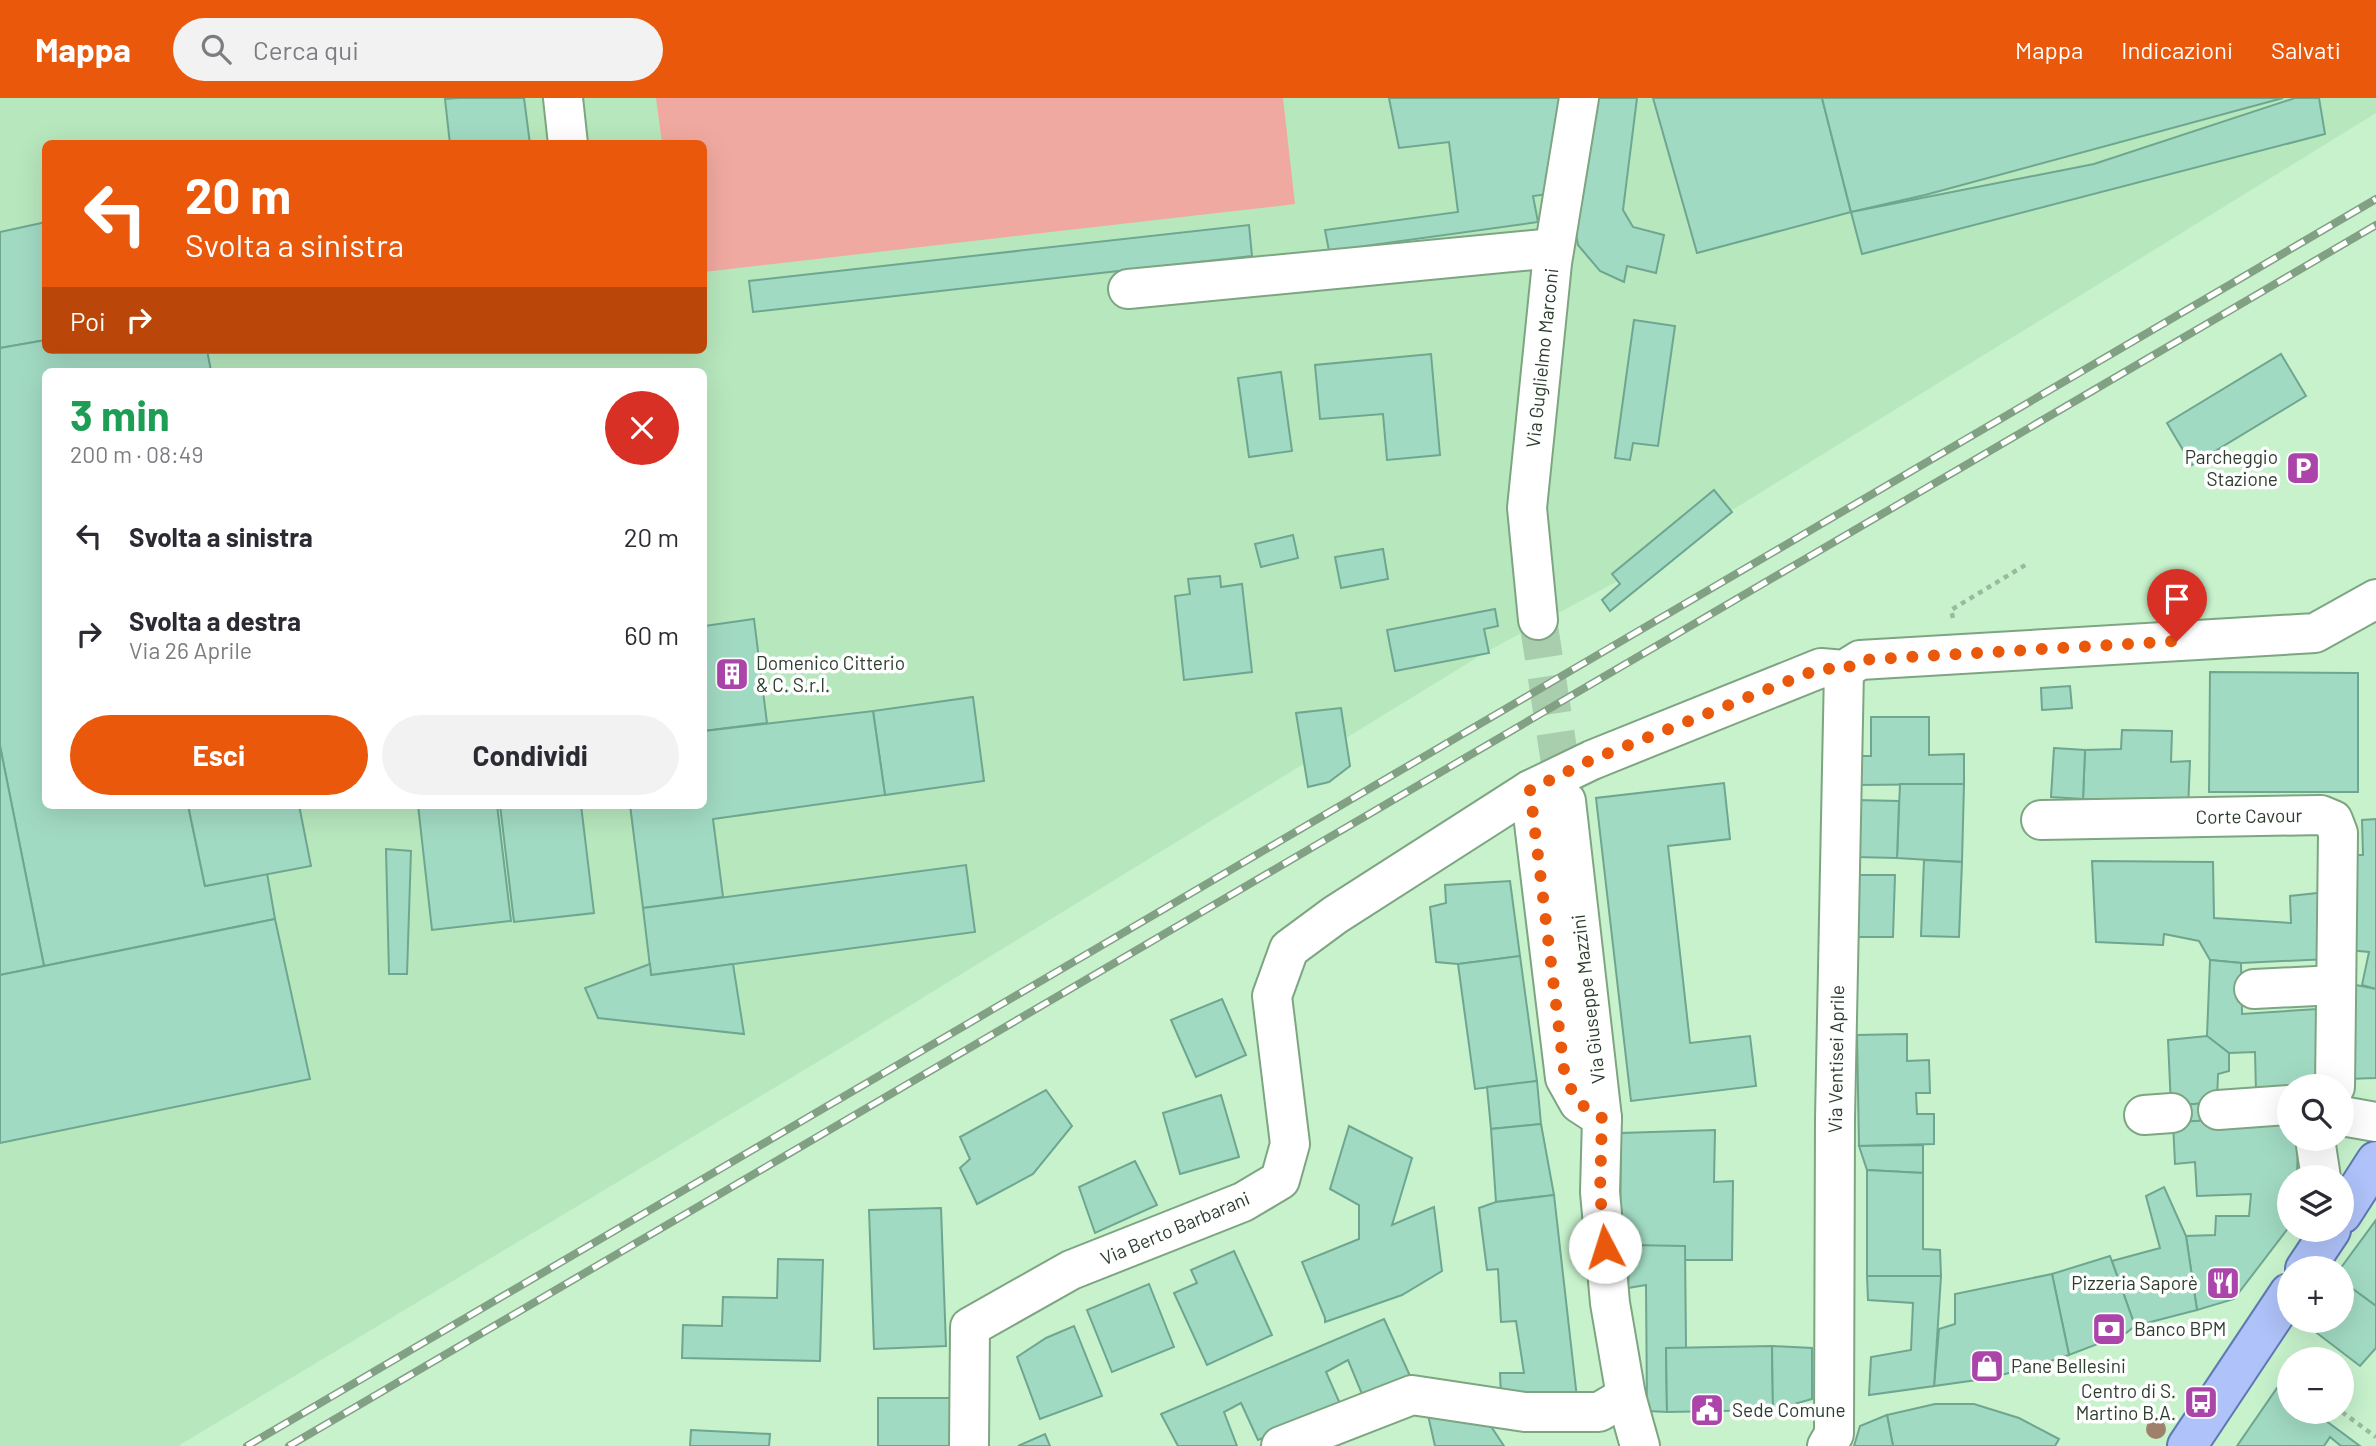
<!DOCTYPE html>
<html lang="it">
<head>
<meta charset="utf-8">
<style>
	body { margin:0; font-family:Barlow,sans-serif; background:#f2f2f3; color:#2b2b33; height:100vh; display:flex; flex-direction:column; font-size:26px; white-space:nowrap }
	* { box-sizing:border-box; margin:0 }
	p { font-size:23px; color:#7c7c81 }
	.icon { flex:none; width:38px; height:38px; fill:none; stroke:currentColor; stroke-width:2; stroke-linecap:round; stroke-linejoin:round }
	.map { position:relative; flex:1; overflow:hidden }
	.side { position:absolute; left:42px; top:270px; width:665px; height:441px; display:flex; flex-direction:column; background:#fff; border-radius:10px; box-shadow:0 7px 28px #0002 }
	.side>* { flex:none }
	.hud { position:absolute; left:42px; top:42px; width:665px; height:214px; border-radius:10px; box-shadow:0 7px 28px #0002; background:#ea580c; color:#fff; overflow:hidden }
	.fabs { position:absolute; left:2277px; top:976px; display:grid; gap:14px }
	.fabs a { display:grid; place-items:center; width:77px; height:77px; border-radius:50%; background:#fff; box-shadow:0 7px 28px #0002; font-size:35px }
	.pin { position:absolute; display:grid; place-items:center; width:60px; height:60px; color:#fff; margin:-72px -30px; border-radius:50% 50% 50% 0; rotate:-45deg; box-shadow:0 0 7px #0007 }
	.pin .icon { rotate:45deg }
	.me { position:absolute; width:77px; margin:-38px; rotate:355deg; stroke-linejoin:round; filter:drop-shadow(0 0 5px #0008) }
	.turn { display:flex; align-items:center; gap:24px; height:147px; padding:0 28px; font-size:32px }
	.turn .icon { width:91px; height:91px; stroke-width:2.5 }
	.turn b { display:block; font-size:49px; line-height:60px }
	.then { display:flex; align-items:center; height:66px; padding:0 28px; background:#0003; gap:14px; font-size:26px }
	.round { display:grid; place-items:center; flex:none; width:74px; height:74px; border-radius:37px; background:#f2f2f3 }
	.headline { display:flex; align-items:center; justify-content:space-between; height:119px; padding:0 28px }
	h1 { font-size:42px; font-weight:700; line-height:52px; color:#1e9e55 }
	.cta { display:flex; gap:14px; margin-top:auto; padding:14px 28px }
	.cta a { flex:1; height:80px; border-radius:42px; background:#ea580c; color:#fff; font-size:28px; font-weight:700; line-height:80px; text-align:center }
	.cta a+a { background:#f2f2f3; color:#2b2b33 }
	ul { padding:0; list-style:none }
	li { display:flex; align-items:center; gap:21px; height:98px; padding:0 28px }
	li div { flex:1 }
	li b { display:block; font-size:26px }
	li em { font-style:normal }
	header { display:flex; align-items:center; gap:42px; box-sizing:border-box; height:98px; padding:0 35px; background:#ea580c; color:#fff }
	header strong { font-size:33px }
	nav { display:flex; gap:38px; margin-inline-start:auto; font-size:24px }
	.search { width:490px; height:63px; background:#f2f2f3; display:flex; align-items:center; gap:18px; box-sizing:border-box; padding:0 24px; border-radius:38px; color:#7c7c81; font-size:26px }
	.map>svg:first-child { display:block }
	.built { fill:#b7e7bd; fill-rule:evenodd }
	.green { fill:#f0a9a0 }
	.building { fill:#a1dac3; stroke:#6ea690; stroke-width:2 }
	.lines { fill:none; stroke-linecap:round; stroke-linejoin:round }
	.minor-tunnel { stroke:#a8cead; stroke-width:38; stroke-dasharray:38 19; stroke-linecap:butt }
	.minor-casing { stroke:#7da582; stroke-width:42 }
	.major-casing { stroke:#5e79b0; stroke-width:42 }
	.path { stroke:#98bb9c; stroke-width:4.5; stroke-dasharray:5 5; stroke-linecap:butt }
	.minor { stroke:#fff; stroke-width:38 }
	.major { stroke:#afc2f9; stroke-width:38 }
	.rail-casing { stroke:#81a084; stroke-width:8 }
	.rail { stroke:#fff; stroke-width:5; stroke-dasharray:16; stroke-linecap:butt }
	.tree { fill:#9f806b }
	.route { stroke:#ea580c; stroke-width:12; stroke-dasharray:0 21.6 }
	.labels { text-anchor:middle; stroke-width:7; stroke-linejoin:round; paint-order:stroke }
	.street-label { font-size:19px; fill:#2d3e2f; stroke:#fff }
	.poi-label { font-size:19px; fill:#2d3e2f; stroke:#fff; text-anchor:start }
</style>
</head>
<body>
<header>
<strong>Mappa</strong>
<div class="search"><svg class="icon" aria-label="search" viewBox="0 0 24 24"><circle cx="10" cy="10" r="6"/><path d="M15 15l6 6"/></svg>Cerca qui</div>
<nav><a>Mappa</a><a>Indicazioni</a><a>Salvati</a></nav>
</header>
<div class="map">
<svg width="2376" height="1348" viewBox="0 0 2376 1348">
	<rect width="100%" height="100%" fill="#c7f2cc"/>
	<!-- built -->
	<path class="built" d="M0,0H2376V15L1614,485L1486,554L849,945L178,1348H0ZM46,46H704V252H46ZM46,273H704V707H46Z"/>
	<!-- green -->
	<polygon class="green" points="656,0 1283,0 1295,106 704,174 704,46 662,45"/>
	<!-- building -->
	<g class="building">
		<polygon points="459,0 524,0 530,46 450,46 445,1"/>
		<polygon points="1389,0 1568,0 1548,96 1533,98 1538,124 1329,153 1325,132 1458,114 1449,44 1399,50"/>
		<polygon points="1591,0 1637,0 1623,112 1633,129 1664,137 1656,175 1627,168 1624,184 1600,173 1578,147 1574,125"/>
		<polygon points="1653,0 1822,0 1851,114 1697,155"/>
		<polygon points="1822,0 2283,0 1925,97 1851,114"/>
		<polygon points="2295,0 2319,0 2325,36 1862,156 1851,114 2094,66"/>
		<polygon points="46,124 46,242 0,250 0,134"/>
		<polygon points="1249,127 1252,158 753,214 749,183"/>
		<polygon points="1634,222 1675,228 1658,348 1633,345 1630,362 1615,360"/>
		<polygon points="46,242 46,252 207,252 211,273 46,273 46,707 188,707 205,788 267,775 275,821 44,868 0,648 0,250"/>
		<polygon points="1431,256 1440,357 1387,362 1383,316 1320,321 1315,267"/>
		<polygon points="2281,256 2306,298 2192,367 2167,325"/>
		<polygon points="1281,274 1292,353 1249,359 1238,280"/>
		<polygon points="1714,392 1732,414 1610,513 1602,502 1620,486 1612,476"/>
		<polygon points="1293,437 1298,460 1261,469 1255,446"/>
		<polygon points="1383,451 1388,481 1341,490 1335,459"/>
		<polygon points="1220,478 1221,489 1242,486 1252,574 1184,582 1175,498 1190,496 1188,481"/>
		<polygon points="1495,511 1498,528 1484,531 1489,555 1395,573 1387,532"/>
		<polygon points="754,521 767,625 704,633 704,528"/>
		<polygon points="2210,574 2358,575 2358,694 2209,694"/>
		<polygon points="2070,588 2072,610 2042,612 2041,590"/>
		<polygon points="973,599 984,683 885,697 873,613"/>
		<polygon points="1341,610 1350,668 1329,684 1308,689 1296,615"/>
		<polygon points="873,613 885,697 713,721 723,799 643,810 630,707 704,707 704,633"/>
		<polygon points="1871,619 1929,619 1929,657 1964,656 1964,686 1856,687 1856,658 1871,658"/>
		<polygon points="2122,632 2172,633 2171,664 2190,663 2188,711 2118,710 2118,701 2083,701 2085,652 2121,651"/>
		<polygon points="0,648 44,868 0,877"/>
		<polygon points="2054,650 2085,652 2083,701 2051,699"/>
		<polygon points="1724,685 1730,741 1668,748 1690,945 1750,938 1756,988 1631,1003 1596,700"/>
		<polygon points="1900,686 1964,686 1962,764 1897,760"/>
		<polygon points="1856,702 1899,703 1897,760 1855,759"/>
		<polygon points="188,707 299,707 311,768 205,788"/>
		<polygon points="418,707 497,707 511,823 432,832"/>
		<polygon points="500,707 581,707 594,815 514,824"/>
		<polygon points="2376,721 2376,891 2362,887 2369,854 2348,852 2351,757 2363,757 2362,722"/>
		<polygon points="386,751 411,753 407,876 389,876"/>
		<polygon points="1924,762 1962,764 1959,839 1921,838"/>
		<polygon points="2092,763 2213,764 2214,820 2291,825 2290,798 2326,794 2329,861 2241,865 2210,862 2199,843 2164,836 2163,847 2096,844"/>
		<polygon points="966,767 975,834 651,877 643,810"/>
		<polygon points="1856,777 1895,777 1893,839 1855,839"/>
		<polygon points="1510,783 1520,858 1458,866 1436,864 1430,809 1446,805 1445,787"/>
		<polygon points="275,821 310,981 0,1045 0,877"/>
		<polygon points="1520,858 1537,983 1475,991 1458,866"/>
		<polygon points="2210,862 2241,865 2242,916 2317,911 2319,989 2289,989 2256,994 2255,954 2229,955 2207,938"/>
		<polygon points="650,866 651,877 733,866 744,936 598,920 585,890"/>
		<polygon points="2351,886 2376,891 2376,980 2347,981"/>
		<polygon points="1222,901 1246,957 1196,979 1171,922"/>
		<polygon points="1907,936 1907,963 1929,962 1930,995 1916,995 1917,1016 1934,1016 1934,1046 1859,1048 1857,937"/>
		<polygon points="2207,938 2229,955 2229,973 2218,976 2217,1004 2171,1008 2168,942"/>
		<polygon points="1537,983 1541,1026 1491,1031 1487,989"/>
		<polygon points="1046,992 1072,1028 1033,1076 977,1106 960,1070 970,1061 960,1039"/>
		<polygon points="1221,997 1239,1059 1180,1076 1163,1015"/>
		<polygon points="2217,1004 2219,1022 2173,1024 2171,1008"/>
		<polygon points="2219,1022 2289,1024 2289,1041 2298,1041 2297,1080 2289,1080 2289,1129 2234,1201 2197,1212 2186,1138 2215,1137 2216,1118 2249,1118 2251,1096 2197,1098 2195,1064 2175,1066 2173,1024"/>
		<polygon points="1541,1026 1554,1097 1496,1104 1491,1031"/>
		<polygon points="1349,1028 1412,1060 1392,1127 1434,1109 1442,1173 1402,1197 1325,1224 1325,1220 1302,1164 1359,1141 1359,1107 1330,1091"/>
		<polygon points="1715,1032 1714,1084 1733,1083 1732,1162 1685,1162 1685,1148 1620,1148 1621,1035"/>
		<polygon points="1923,1047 1923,1075 1867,1072 1859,1048"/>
		<polygon points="1135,1063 1157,1107 1095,1135 1079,1089"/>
		<polygon points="1867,1072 1923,1075 1923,1151 1940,1152 1941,1178 1867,1178"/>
		<polygon points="2164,1089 2186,1138 2197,1212 2135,1228 2112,1163 2160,1150 2146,1098"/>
		<polygon points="1554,1097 1577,1300 1501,1299 1500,1275 1524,1275 1516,1223 1501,1224 1498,1171 1487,1172 1479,1110 1496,1104"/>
		<polygon points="941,1110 946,1248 874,1251 869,1112"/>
		<polygon points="2376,1122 2376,1208 2342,1183 2340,1171"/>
		<polygon points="1630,1147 1685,1148 1686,1250 1666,1250 1667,1314 1647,1313 1646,1187 1628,1190"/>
		<polygon points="1234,1153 1272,1237 1207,1267 1174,1195 1197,1185 1191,1172"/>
		<polygon points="2110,1158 2135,1228 2126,1235 2069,1257 2052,1176"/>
		<polygon points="778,1161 823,1162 820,1263 682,1260 683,1227 722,1228 723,1199 777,1200"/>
		<polygon points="2052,1176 2069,1257 2026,1271 1984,1281 1934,1288 1939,1231 1955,1226 1955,1196"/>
		<polygon points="1867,1178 1941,1178 1934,1288 1869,1297 1871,1259 1911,1252 1913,1205 1868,1202"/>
		<polygon points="2342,1183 2376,1208 2376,1250 2360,1268 2309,1229 2312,1223 2342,1223"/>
		<polygon points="1149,1186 1174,1249 1112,1274 1087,1212"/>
		<polygon points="1384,1221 1411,1280 1364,1301 1348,1262 1326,1274 1341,1308 1258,1342 1241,1305 1224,1314 1237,1348 1178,1348 1161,1316"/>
		<polygon points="1074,1228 1102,1298 1040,1321 1017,1259 1046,1240"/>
		<polygon points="1772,1248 1773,1312 1667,1314 1666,1250"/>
		<polygon points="1772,1248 1812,1250 1812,1301 1773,1312"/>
		<polygon points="2277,1290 2289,1298 2289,1314 2314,1314 2360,1348 2341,1348 2330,1339 2324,1348 2237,1348"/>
		<polygon points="878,1300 951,1300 950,1348 878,1348"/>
		<polygon points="1935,1306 1974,1306 2019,1320 2059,1341 2055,1348 1893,1348 1887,1317"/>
		<polygon points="1428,1317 1490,1327 1504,1348 1435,1348"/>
		<polygon points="1887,1317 1893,1348 1854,1348 1860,1328"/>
		<polygon points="691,1332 770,1336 769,1348 690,1348"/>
		<polygon points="1045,1336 1050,1348 1018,1348"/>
	</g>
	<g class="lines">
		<!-- minor-tunnel -->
		<polyline class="minor-tunnel" points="1538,522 1566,703"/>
		<!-- minor casing -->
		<g class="minor-casing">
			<g id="minor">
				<polyline points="563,0 568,46"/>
				<polyline points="1128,191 1554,150"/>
				<polyline points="1538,522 1527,410 1552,165 1579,0"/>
				<polyline points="1530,692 1565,980 1579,1005 1602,1020"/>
				<polyline points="1566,703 1602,1020 1600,1094 1610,1205 1626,1298 1640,1348"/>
				<polyline points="2041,722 2321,717 2333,722 2338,735 2335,989"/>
				<polyline points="2254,891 2336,887"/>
				<polyline points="2218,1012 2289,1007"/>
				<polyline points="2144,1017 2172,1015"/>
				<polyline points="2342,1018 2376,1024"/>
				<polyline points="2315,1041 2321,1080"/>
				<polyline points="969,1348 970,1229 1071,1172 1243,1104 1280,1082 1290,1046 1272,898 1289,851 1335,817 1530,692 1592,662 1821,570 1844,572 1860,562 2315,535 2376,501"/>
				<polyline points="1281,1348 1412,1297 1525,1314 1599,1314 1626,1298"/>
				<polyline points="1827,1348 1834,1336 1835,1020 1844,572"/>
			</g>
		</g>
		<!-- major casing -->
		<g class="major-casing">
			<g id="major">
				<polyline points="2342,1116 2376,1063"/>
				<polyline points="2305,1171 2331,1132"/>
				<polyline points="2187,1348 2289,1195"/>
			</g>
		</g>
		<!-- path -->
		<g class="path">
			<polyline points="1953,520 1951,512 2027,466"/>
			<polyline points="2342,1314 2376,1339"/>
		</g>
		<!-- minor -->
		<use href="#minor" class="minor"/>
		<!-- major -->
		<use href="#major" class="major"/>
		<!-- rail casing -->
		<g class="rail-casing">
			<g id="rail">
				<polyline points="247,1348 2376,101"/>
				<polyline points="289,1348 2376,127"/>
			</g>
		</g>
		<!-- rail -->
		<use href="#rail" class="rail"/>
	</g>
	<!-- trees -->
	<circle class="tree" cx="2156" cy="1331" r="10"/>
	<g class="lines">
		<!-- route -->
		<polyline class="route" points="1605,1149 1600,1094 1602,1020 1579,1005 1565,980 1530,692 1591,662 1821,570 1844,572 1860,562 2177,543"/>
	</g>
	<!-- icons -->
	<defs>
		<g id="parking-square" transform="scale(1.75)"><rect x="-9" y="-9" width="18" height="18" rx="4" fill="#ab45aa" stroke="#fff"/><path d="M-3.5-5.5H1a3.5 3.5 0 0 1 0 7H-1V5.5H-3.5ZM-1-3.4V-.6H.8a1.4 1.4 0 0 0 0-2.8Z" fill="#fff"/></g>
		<g id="building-square" transform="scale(1.75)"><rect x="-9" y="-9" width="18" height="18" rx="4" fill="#ab45aa" stroke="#fff"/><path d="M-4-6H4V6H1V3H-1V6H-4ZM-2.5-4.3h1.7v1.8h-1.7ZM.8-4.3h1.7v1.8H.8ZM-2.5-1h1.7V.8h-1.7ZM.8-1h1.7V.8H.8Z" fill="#fff"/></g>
		<g id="restaurant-square" transform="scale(1.75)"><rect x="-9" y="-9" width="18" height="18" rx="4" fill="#ab45aa" stroke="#fff"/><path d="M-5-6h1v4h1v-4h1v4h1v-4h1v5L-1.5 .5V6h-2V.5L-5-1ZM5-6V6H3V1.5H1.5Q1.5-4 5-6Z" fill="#fff"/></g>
		<g id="bank-square" transform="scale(1.75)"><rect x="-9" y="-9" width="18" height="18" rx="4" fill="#ab45aa" stroke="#fff"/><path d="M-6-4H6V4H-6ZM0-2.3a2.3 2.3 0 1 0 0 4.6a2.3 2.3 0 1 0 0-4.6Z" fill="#fff"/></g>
		<g id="shop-square" transform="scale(1.75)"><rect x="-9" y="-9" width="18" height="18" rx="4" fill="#ab45aa" stroke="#fff"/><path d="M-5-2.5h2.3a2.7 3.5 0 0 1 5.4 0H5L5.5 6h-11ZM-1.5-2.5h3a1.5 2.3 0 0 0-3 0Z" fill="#fff"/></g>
		<g id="bus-square" transform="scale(1.75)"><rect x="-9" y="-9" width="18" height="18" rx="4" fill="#ab45aa" stroke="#fff"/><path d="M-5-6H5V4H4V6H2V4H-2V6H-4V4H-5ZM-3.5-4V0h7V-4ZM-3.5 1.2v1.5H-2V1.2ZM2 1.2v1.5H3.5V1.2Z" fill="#fff"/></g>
		<g id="civic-square" transform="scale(1.75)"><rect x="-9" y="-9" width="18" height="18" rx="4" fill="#ab45aa" stroke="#fff"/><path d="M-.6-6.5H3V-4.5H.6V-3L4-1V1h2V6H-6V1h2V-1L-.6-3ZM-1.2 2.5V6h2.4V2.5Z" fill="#fff"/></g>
	</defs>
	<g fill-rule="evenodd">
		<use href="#parking-square" x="2303" y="370"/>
		<use href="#building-square" x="732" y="576"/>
		<use href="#restaurant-square" x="2223" y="1185"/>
		<use href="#bank-square" x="2109" y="1231"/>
		<use href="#shop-square" x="1987" y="1268"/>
		<use href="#bus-square" x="2201" y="1304"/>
		<use href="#civic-square" x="1707" y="1312"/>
	</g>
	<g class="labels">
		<!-- street labels -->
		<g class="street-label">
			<text transform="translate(1542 260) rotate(-84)" y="7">Via Guglielmo Marconi</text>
			<text transform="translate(2249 718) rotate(-1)" y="7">Corte Cavour</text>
			<text transform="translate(1588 901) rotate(-97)" y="7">Via Giuseppe Mazzini</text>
			<text transform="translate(1836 961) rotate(-89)" y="7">Via Ventisei Aprile</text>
			<text transform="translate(1175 1130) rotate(-23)" y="7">Via Berto Barbarani</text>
		</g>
		<!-- poi labels -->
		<g class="poi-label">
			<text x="2278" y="366" text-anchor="end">Parcheggio<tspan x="2278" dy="22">Stazione</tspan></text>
			<text x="756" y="572">Domenico Citterio<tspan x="756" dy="22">&amp; C. S.r.l.</tspan></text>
			<text x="2198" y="1192" text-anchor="end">Pizzeria Saporè</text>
			<text x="2134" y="1238">Banco BPM</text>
			<text x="2011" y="1275">Pane Bellesini</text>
			<text x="2176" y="1300" text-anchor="end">Centro di S.<tspan x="2176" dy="22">Martino B.A.</tspan></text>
			<text x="1732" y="1319">Sede Comune</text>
		</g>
	</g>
</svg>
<div class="fabs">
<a><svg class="icon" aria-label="search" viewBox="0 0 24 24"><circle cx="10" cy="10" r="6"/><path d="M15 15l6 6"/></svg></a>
<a><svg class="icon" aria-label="layers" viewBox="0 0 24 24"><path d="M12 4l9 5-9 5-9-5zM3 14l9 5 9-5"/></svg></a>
<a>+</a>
<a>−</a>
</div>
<div class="pin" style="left:2177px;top:543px;background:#d93025"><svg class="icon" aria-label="arrive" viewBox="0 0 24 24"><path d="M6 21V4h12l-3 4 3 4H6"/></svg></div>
<svg class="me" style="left:1605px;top:1149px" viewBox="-20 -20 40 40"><circle r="19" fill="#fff"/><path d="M0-13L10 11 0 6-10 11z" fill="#ea580c"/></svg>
<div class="hud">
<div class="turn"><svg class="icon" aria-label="left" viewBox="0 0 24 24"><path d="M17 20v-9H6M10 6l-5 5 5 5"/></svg><div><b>20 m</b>Svolta a sinistra</div></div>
<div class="then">Poi<svg class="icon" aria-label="right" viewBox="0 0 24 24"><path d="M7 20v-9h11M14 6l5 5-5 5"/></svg></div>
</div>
<section class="side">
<div class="headline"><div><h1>3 min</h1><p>200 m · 08:49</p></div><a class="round" style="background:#d93025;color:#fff"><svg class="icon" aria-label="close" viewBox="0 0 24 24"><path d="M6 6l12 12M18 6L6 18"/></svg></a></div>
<ul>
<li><svg class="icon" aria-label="left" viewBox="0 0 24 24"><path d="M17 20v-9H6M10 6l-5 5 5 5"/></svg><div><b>Svolta a sinistra</b></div><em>20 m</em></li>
<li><svg class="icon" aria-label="right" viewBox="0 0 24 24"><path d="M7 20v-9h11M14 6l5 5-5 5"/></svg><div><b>Svolta a destra</b><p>Via 26 Aprile</p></div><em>60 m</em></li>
</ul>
<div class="cta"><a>Esci</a><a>Condividi</a></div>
</section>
</div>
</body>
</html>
